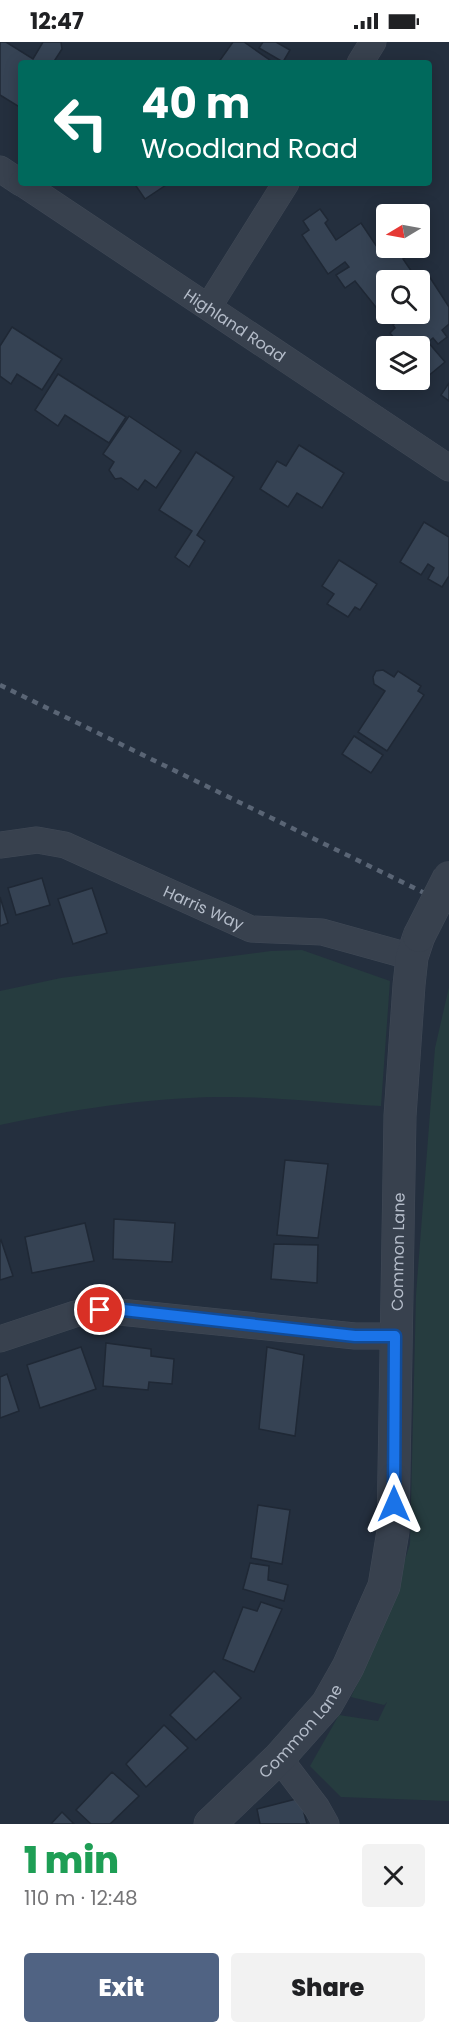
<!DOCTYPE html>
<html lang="en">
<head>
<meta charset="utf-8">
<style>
	body { margin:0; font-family:Poppins,sans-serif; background:#f2f2f2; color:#202124; height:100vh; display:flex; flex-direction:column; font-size:22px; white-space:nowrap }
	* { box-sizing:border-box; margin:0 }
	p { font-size:20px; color:#757577 }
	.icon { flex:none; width:33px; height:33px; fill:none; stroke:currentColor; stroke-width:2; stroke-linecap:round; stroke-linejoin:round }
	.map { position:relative; height:1782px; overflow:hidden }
	.details { display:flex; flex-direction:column; background:#fff; flex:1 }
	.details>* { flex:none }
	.guide { position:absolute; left:18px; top:18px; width:414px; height:126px; border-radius:6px; box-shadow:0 3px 15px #0003; background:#00695c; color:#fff; overflow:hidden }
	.needle { width:39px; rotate:260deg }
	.tools { position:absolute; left:376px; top:162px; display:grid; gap:12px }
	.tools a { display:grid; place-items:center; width:54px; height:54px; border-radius:6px; background:#fff; box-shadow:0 3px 15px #0003; font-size:30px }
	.pin { position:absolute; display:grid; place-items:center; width:51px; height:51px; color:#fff; margin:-26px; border:3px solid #fff; border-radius:50%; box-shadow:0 2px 6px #0007 }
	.me { position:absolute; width:66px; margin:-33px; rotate:0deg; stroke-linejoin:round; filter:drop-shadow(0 0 4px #0008) }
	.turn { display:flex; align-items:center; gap:21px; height:126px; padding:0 24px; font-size:27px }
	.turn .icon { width:78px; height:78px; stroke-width:2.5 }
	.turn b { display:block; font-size:42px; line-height:51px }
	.round { display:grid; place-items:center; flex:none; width:63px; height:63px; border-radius:6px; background:#f2f2f2 }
	.summary { display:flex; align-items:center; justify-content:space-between; height:102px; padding:0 24px }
	h1 { font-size:36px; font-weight:800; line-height:45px; color:#1e9e55 }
	.primary-button { display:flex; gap:12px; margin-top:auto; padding:12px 24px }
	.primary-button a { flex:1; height:69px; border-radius:6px; background:#506383; color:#fff; font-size:24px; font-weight:800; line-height:69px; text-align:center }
	.primary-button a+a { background:#f2f2f2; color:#202124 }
	.status { display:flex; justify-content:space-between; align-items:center; height:42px; padding:0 30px; background:#fff; direction:ltr }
	.status svg { height:16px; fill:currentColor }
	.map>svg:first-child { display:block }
	.green { fill:#263c3f }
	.building { fill:#364354; stroke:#1f2835; stroke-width:1.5 }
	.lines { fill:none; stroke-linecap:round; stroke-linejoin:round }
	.minor-casing { stroke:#414a57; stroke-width:27 }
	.tertiary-casing { stroke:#414a57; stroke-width:33 }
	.minor { stroke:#38414e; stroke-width:26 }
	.tertiary { stroke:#38414e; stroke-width:32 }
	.rail { stroke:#5a6575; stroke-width:4.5; stroke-dasharray:6 6; stroke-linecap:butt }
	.tertiary-bridge-casing { stroke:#414a57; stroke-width:33; stroke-linecap:butt }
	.tertiary-bridge { stroke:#38414e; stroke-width:32 }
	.route-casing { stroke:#114b97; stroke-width:15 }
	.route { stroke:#1a73e8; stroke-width:10 }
	.labels { text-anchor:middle; stroke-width:6; stroke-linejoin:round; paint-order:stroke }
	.street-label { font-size:16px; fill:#b4bcc9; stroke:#1d2633 }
</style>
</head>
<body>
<div class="status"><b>12:47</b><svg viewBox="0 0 49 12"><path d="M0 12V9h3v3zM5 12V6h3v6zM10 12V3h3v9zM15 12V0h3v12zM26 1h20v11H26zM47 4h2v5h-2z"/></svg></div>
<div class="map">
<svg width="449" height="1782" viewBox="0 0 449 1782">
	<rect width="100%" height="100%" fill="#242f3e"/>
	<!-- green -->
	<g class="green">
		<path d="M302,908L390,939L381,1064C327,1061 272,1054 217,1055C145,1056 70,1068 0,1083V949L61,936L271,909Z"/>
		<polygon points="449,945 449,1759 341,1755 310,1724 339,1673 378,1679 387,1660 384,1663 351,1655 381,1591 410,1502 416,1253 435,1006"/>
	</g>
	<!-- building -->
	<g class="building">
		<polygon points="0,0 6,0 33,17 43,0 61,0 62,7 53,21 21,21 21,66 0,53"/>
		<polygon points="233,0 244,0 274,21 218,21"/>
		<polygon points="263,0 276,0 290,8 283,20 259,6"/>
		<polygon points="134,141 169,141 145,157"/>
		<polygon points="320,167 328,178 325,181 336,198 361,181 381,211 388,206 400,206 406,215 403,217 414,233 406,238 387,238 387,264 379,269 355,239 345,246 336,233 349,225 345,220 328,232 302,193 309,188 303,179"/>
		<polygon points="429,234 449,265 449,282 442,288 447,295 438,302 433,296 428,300 445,320 427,335 420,327 420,304 401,304 390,291 395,286 393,283 406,272 420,272 420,244"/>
		<polygon points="12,285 62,317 42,348 17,332 11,342 0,334 0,304"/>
		<polygon points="58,332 126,375 109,401 65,373 58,384 35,368"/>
		<polygon points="449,341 449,359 441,353"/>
		<polygon points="129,374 181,409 156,446 145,438 138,448 121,436 115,437 109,428 114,420 103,412"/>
		<polygon points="299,403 344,431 322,466 297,451 288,465 260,447 277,419 286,424"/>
		<polygon points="196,410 234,435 197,493 205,499 189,525 175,515 192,489 159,468"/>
		<polygon points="424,480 449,495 449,534 442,545 428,537 434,526 428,522 421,533 400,520"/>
		<polygon points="339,518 377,542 360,568 355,565 348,575 327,562 334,552 322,544"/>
		<polygon points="383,628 394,635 398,629 421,644 418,649 424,653 387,709 358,690 385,649 374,642 373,635 376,629"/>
		<polygon points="354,694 383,713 371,731 342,712"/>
		<polygon points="42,836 50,863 16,873 8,846"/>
		<polygon points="92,846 107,891 73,902 58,857"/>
		<polygon points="0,855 8,881 0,884"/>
		<polygon points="285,1118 328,1122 318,1196 277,1193"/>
		<polygon points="114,1177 175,1181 172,1220 113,1217"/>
		<polygon points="85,1181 94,1219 32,1231 25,1195"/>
		<polygon points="1,1198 13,1234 0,1238 0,1199"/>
		<polygon points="274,1202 318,1203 317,1241 271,1237"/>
		<polygon points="106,1301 151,1307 151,1314 174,1317 172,1342 149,1340 148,1348 103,1344"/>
		<polygon points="81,1305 96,1347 40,1366 27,1323"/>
		<polygon points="267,1305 304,1313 295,1394 259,1387"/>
		<polygon points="7,1332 19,1369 0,1376 0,1335"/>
		<polygon points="258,1463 290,1468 282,1522 251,1516"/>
		<polygon points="250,1521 269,1524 268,1538 288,1543 284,1559 243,1547"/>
		<polygon points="261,1560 282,1567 254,1630 223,1617 243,1565 257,1569"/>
		<polygon points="214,1629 241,1656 196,1698 170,1673"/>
		<polygon points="164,1683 188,1706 146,1745 126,1722"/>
		<polygon points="112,1730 139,1754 110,1782 91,1782 76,1768"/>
		<polygon points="300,1756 307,1782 260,1782 257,1767"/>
		<polygon points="62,1770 74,1782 51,1782"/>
	</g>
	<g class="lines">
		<!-- minor casing -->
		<g class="minor-casing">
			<g id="minor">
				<polyline points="360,21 373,0"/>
				<polyline points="0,127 21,141"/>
				<path id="s1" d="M22,141L449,426"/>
				<polyline points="209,264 286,141"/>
				<path id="s2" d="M0,803L37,798L65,803L251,887L322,890L412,915"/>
				<polyline points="0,1297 75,1272 100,1268 355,1294 395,1294"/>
				<polyline points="279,1716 317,1766 326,1782"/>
			</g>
		</g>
		<!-- tertiary casing -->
		<g class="tertiary-casing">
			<g id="tertiary">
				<path id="s3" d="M210,1782L279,1716L327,1662L348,1625L384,1544L393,1489L400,1074L409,943L412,915L419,894"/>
			</g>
		</g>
		<!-- minor -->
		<use href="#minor" class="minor"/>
		<!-- tertiary -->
		<use href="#tertiary" class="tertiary"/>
		<!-- rail -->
		<polyline class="rail" points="0,643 449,863"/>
		<!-- tertiary-bridge casing -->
		<g class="tertiary-bridge-casing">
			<polyline id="tertiary-bridge" points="419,894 449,835"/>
		</g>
		<!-- tertiary-bridge -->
		<use href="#tertiary-bridge" class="tertiary-bridge"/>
	</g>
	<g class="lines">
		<!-- route casing -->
		<g class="route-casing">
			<polyline id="route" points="100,1268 123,1268 355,1294 395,1294 394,1462"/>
		</g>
		<!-- route -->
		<use href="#route" class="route"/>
	</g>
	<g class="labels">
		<!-- street labels -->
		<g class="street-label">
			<text dy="6" stroke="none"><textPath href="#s1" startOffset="256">Highland Road</textPath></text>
			<text dy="6" stroke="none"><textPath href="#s2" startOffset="218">Harris Way</textPath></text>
			<text dy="6" stroke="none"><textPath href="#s3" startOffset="634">Common Lane</textPath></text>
			<text dy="6" stroke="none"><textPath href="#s3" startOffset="130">Common Lane</textPath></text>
		</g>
	</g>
</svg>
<div class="tools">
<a><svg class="needle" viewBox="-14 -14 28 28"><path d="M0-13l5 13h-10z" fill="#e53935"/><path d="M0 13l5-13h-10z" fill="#757577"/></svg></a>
<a><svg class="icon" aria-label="search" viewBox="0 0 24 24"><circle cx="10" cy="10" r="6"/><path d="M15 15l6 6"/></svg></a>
<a><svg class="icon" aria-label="layers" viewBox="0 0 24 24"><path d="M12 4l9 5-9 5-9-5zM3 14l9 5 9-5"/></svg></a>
</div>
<div class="pin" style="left:100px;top:1268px;background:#d93025"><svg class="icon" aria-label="arrive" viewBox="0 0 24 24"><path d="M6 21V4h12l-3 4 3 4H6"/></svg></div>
<svg class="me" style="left:394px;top:1462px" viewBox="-20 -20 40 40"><path d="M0-17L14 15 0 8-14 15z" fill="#1a73e8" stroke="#fff" stroke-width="4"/></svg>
<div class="guide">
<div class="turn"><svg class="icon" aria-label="left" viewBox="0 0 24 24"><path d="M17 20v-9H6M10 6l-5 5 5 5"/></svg><div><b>40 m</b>Woodland Road</div></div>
</div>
</div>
<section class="details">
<div class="summary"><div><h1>1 min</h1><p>110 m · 12:48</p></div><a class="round"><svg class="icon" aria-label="close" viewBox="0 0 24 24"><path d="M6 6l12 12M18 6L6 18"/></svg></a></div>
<div class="primary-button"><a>Exit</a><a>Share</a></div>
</section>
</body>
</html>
